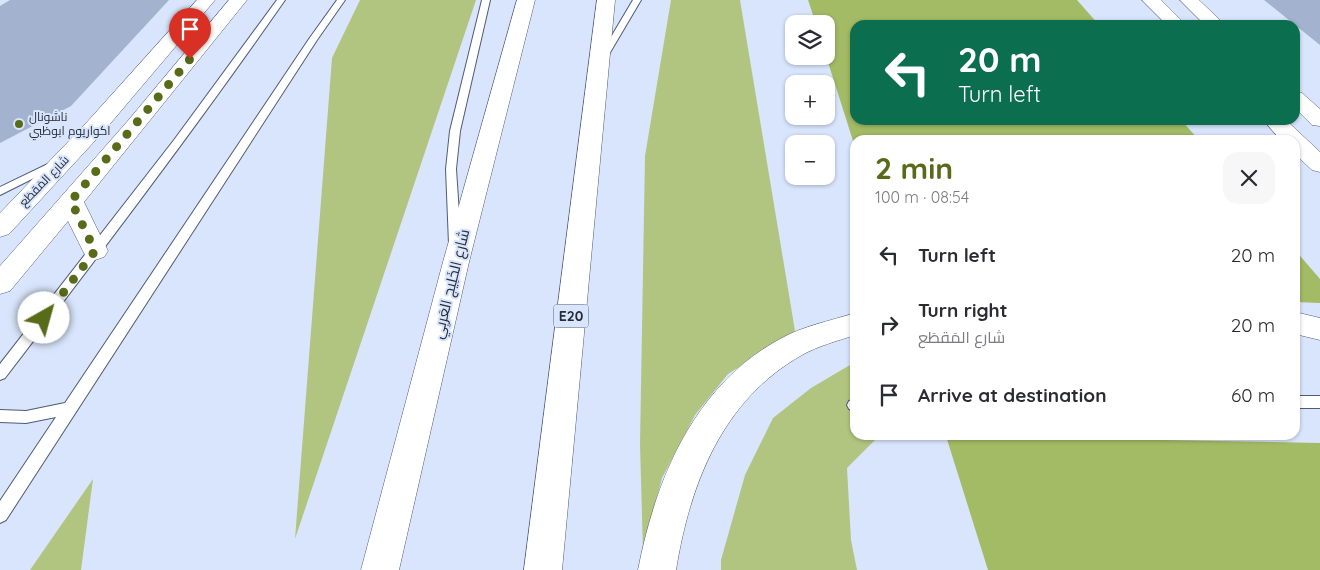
<!DOCTYPE html>
<html lang="en">
<head>
<meta charset="utf-8">
<style>
	body { margin:0; font-family:Quicksand,Cairo,sans-serif; background:#f7f7f7; color:#2b2b33; height:100vh; display:flex; flex-direction:column; font-size:19px; white-space:nowrap }
	* { box-sizing:border-box; margin:0 }
	p { font-size:16px; color:#7c7c81 }
	.icon { flex:none; width:28px; height:28px; fill:none; stroke:currentColor; stroke-width:2; stroke-linecap:round; stroke-linejoin:round }
	.map { position:relative; flex:1; overflow:hidden }
	.drawer { position:absolute; left:850px; top:135px; width:450px; height:305px; display:flex; flex-direction:column; background:#fff; border-radius:15px; box-shadow:0 1px 4px #0004 }
	.drawer>* { flex:none }
	.guide { position:absolute; left:850px; top:20px; width:450px; height:105px; border-radius:15px; box-shadow:0 1px 4px #0004; background:#0b6e4f; color:#fff; overflow:hidden }
	.buttons { position:absolute; left:785px; top:15px; display:grid; gap:10px }
	.buttons a { display:grid; place-items:center; width:50px; height:50px; border-radius:10px; background:#fff; box-shadow:0 1px 4px #0004; font-size:25px }
	.pin { position:absolute; display:grid; place-items:center; width:42px; height:42px; color:#fff; margin:-51px -21px; border-radius:50% 50% 50% 0; rotate:-45deg; box-shadow:0 0 5px #0007 }
	.pin .icon { rotate:45deg }
	.me { position:absolute; width:55px; margin:-28px; rotate:38deg; stroke-linejoin:round; filter:drop-shadow(0 0 4px #0008) }
	.turn { display:flex; align-items:center; gap:18px; height:105px; padding:0 25px; font-size:22px }
	.turn .icon { width:65px; height:65px; stroke-width:2.5 }
	.turn b { display:block; font-size:35px; line-height:42px }
	.round { display:grid; place-items:center; flex:none; width:52px; height:52px; border-radius:15px; background:#f7f7f7 }
	.head { display:flex; align-items:center; justify-content:space-between; height:85px; padding:0 25px }
	h1 { font-size:30px; font-weight:700; line-height:38px; color:#586b19 }
	ul { padding:0; list-style:none }
	li { display:flex; align-items:center; gap:15px; height:70px; padding:0 25px }
	li div { flex:1 }
	li b { display:block; font-size:19px }
	li em { font-style:normal }
	.map>svg:first-child { display:block }
	.green { fill:#b1c581 }
	.forest { fill:#a3bb65 }
	.building { fill:#a3b2ce }
	.lines { fill:none; stroke-linecap:round; stroke-linejoin:round }
	.lane-casing { stroke:#4e5c74; stroke-width:2 }
	.secondary-casing { stroke:#4e5c74; stroke-width:1 }
	.highway-casing { stroke:#4e5c74; stroke-width:1 }
	.lane { fill:#fff; fill-rule:evenodd }
	.secondary { fill:#fff; fill-rule:evenodd }
	.highway { fill:#fff; fill-rule:evenodd }
	.route { stroke:#586b19; stroke-width:9; stroke-dasharray:0 16.2 }
	.poi-dot { fill:#586b19; stroke:#d8e5fc; stroke-width:2 }
	.labels { text-anchor:middle; stroke-width:4; stroke-linejoin:round; paint-order:stroke }
	.far-poi-label { font-size:12px; fill:#262c37; stroke:#d8e5fc; text-anchor:start }
	.far-street-label { font-size:12px; fill:#262c37; stroke:#d8e5fc }
	.shield { fill:#d8e5fc; stroke:#5b6472; stroke-width:1 }
	.shield-label { font-size:14px; font-weight:bold; fill:#262c37 }
	.street-label { font-size:15px; fill:#262c37; stroke:#d8e5fc }
</style>
</head>
<body>
<div class="map">
<svg width="1320" height="570" viewBox="0 0 1320 570">
	<rect width="100%" height="100%" fill="#d8e5fc"/>
	<!-- green -->
	<g class="green">
		<polygon points="360,0 476,0 295,539 332,58"/>
		<polygon points="671,0 740,0 795,331 728,374 695,415 662,478 643,552 640,444 645,156"/>
		<polygon points="855,362 855,435 880,435 847,468 851,540 857,570 721,570 721,560 745,475 773,418 811,388"/>
		<polygon points="93,479 81,570 30,570"/>
	</g>
	<!-- forest -->
	<g class="forest">
		<polygon points="808,0 1077,0 1099,25 855,25 855,120 1181,120 1199,140 855,140 855,147 826,56 826,24 816,24"/>
		<polygon points="1295,250 1320,279 1320,303 1295,302"/>
		<polygon points="946,436 1320,443 1320,570 988,570"/>
	</g>
	<!-- building -->
	<g class="building">
		<polygon points="10,0 169,0 71,106 0,143 0,6"/>
		<polygon points="1264,0 1320,0 1320,45"/>
	</g>
	<g class="lines">
		<!-- lane casing -->
		<g class="lane-casing">
			<g id="lane">
				<path d="M277,0H285C195,129 100,254 5,378L0,380V364L174,140Z"/>
				<polygon points="337,0 345,0 317,40 6,520 0,523 0,501 56,417 26,423 0,422 0,410 26,411 65,403 309,39"/>
				<polygon points="482,0 490,0 460,131 456,169 461,244 455,248 449,244 446,169 450,131"/>
				<polygon points="633,0 641,0 605,61 599,61 598,59"/>
				<polygon points="54,161 58,162 58,166 0,195 0,187"/>
				<rect x="1295" y="396" width="25" height="12"/>
				<polygon points="855,399 855,411 849,409 847,405 849,401"/>
			</g>
		</g>
		<!-- secondary casing -->
		<g class="secondary-casing">
			<g id="secondary">
				<polygon points="197,0 215,0 104,131 9,234 0,237 0,213 88,121"/>
				<polygon points="229,0 247,0 84,202 108,251 104,257 95,260 86,257 68,221 10,291 0,294 0,266 126,123"/>
				<polygon points="1142,0 1161,0 1186,25 1167,25"/>
				<polygon points="1180,0 1199,0 1225,25 1205,25"/>
				<polygon points="1295,91 1302,93 1320,109 1320,126 1312,125 1295,108"/>
				<polygon points="1263,120 1286,120 1320,152 1320,172 1312,170 1295,154 1295,140 1281,140"/>
			</g>
		</g>
		<!-- highway casing -->
		<g class="highway-casing">
			<g id="highway">
				<polygon points="517,0 535,0 469,262 399,570 361,570 443,262"/>
				<polygon points="597,0 615,0 562,570 524,570"/>
				<polygon points="1295,312 1320,318 1320,340 1295,334"/>
				<path d="M855,313V335C837,341 818,346 802,355C722,400 690,484 676,570H638C656,478 694,386 780,339C803,326 830,321 855,313Z"/>
			</g>
		</g>
		<!-- lane -->
		<use href="#lane" class="lane"/>
		<!-- secondary -->
		<use href="#secondary" class="secondary"/>
		<!-- highway -->
		<use href="#highway" class="highway"/>
	</g>
	<g class="lines">
		<!-- route -->
		<polyline class="route" points="44,318 95,251 71,201 190,59"/>
	</g>
	<!-- markers -->
	<circle class="poi-dot" cx="19" cy="124" r="5"/>
	<g class="labels">
		<!-- far-poi labels -->
		<g class="far-poi-label">
			<text x="29" y="121">ناشونال<tspan x="29" dy="14">اكواريوم ابوظبي</tspan></text>
		</g>
		<!-- far-street labels -->
		<g class="far-street-label">
			<text transform="translate(44 181) rotate(-46)" y="4">شارع المَقطَع</text>
		</g>
		<!-- shield labels -->
		<rect class="shield" x="553.5" y="304.5" width="35" height="23" rx="4"/>
		<g class="shield-label">
			<text x="571" y="321">E20</text>
		</g>
		<!-- street labels -->
		<g class="street-label">
			<text transform="translate(451 284) rotate(-76)" y="5">شارع الخَلِيج العَربِي</text>
		</g>
	</g>
</svg>
<div class="buttons">
<a><svg class="icon" aria-label="layers" viewBox="0 0 24 24"><path d="M12 4l9 5-9 5-9-5zM3 14l9 5 9-5"/></svg></a>
<a>+</a>
<a>−</a>
</div>
<div class="pin" style="left:190px;top:59px;background:#d93025"><svg class="icon" aria-label="arrive" viewBox="0 0 24 24"><path d="M6 21V4h12l-3 4 3 4H6"/></svg></div>
<svg class="me" style="left:44px;top:318px" viewBox="-20 -20 40 40"><circle r="19" fill="#fff"/><path d="M0-13L10 11 0 6-10 11z" fill="#586b19"/></svg>
<div class="guide">
<div class="turn"><svg class="icon" aria-label="left" viewBox="0 0 24 24"><path d="M17 20v-9H6M10 6l-5 5 5 5"/></svg><div><b>20 m</b>Turn left</div></div>
</div>
<section class="drawer">
<div class="head"><div><h1>2 min</h1><p>100 m · 08:54</p></div><a class="round"><svg class="icon" aria-label="close" viewBox="0 0 24 24"><path d="M6 6l12 12M18 6L6 18"/></svg></a></div>
<ul>
<li><svg class="icon" aria-label="left" viewBox="0 0 24 24"><path d="M17 20v-9H6M10 6l-5 5 5 5"/></svg><div><b>Turn left</b></div><em>20 m</em></li>
<li><svg class="icon" aria-label="right" viewBox="0 0 24 24"><path d="M7 20v-9h11M14 6l5 5-5 5"/></svg><div><b>Turn right</b><p>شارع المَقطَع</p></div><em>20 m</em></li>
<li><svg class="icon" aria-label="arrive" viewBox="0 0 24 24"><path d="M6 21V4h12l-3 4 3 4H6"/></svg><div><b>Arrive at destination</b></div><em>60 m</em></li>
</ul>
</section>
</div>
</body>
</html>
